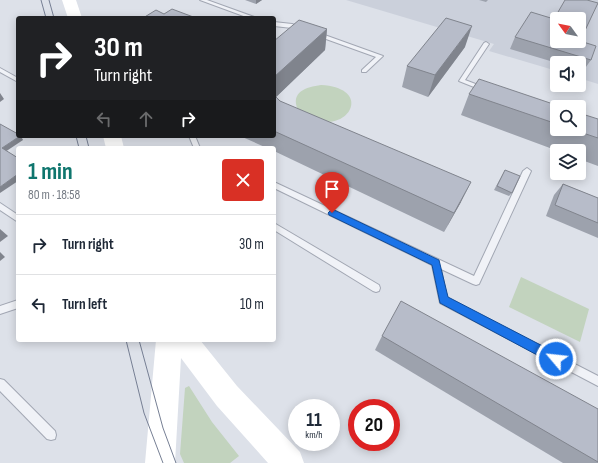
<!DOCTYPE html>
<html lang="en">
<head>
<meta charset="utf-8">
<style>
	body { margin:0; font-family:"Sofia Sans Condensed",sans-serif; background:#f6f6f7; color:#1f2937; height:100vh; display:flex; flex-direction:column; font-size:15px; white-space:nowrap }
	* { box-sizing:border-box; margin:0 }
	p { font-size:13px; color:#747a83 }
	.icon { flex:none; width:22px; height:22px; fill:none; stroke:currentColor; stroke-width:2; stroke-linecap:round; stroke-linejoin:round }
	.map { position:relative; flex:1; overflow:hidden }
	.details { position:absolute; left:16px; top:146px; width:260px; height:196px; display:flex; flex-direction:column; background:#fff; border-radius:4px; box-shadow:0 2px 10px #0003 }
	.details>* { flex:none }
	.guide { position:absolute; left:16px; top:16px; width:260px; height:122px; border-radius:4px; box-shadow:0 2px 10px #0003; background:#202124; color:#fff; overflow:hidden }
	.needle { width:26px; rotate:303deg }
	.buttons { position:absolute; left:550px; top:12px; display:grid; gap:8px }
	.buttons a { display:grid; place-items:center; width:36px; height:36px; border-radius:4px; background:#fff; box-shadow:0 2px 10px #0003; font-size:20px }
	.speed { position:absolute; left:288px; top:399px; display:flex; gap:8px; font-size:20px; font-weight:700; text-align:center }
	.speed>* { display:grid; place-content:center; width:52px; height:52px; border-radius:50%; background:#fff; box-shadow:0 2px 10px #0003; line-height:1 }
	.speed small { font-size:10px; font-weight:400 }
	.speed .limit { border:6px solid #d22; background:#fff; color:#111 }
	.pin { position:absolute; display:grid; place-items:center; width:34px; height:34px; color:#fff; margin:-41px -17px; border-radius:50% 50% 50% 0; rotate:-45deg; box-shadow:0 0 4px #0007 }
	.pin .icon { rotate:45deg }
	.me { position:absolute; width:44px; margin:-22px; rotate:298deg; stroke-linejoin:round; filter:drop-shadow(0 0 3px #0008) }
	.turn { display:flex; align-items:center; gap:14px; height:84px; padding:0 12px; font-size:18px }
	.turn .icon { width:52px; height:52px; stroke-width:2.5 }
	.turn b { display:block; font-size:28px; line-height:34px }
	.lanes { display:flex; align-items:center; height:38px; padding:0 12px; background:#0003; justify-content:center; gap:20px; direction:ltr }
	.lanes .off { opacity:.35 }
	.round { display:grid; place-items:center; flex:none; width:42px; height:42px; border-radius:4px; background:#f6f6f7 }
	.summary { display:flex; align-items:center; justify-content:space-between; height:68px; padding:0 12px }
	h1 { font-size:24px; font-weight:700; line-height:30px; color:#0f766e }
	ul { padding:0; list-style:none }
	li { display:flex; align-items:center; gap:12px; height:60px; padding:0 12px; border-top:1px solid #e0e1e3 }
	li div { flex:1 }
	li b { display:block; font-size:15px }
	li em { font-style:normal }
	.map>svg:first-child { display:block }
	.built { fill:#cbd0db; fill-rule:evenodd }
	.green { fill:#c2d3be }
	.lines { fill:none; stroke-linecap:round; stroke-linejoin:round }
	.lane-casing { stroke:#a2a7b3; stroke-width:2 }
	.lane { fill:#f0f2f7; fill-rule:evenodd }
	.secondary { fill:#fff; fill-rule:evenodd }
	.tram { stroke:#767f94; stroke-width:1 }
	.wall { fill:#9da2ad }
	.shaded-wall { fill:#80848d }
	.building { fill:#b7bcc9; stroke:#80848d; fill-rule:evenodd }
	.route { fill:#1a73e8; stroke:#114b97 }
</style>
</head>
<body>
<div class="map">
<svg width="598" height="463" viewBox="0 0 598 463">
	<rect width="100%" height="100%" fill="#dde1e9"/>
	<!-- built -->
	<path class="built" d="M346,0H598V84L579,78V63H557V71L489,51L494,44ZM557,19H579V41H557Z"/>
	<!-- green -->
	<g class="green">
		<path d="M321,85C371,88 351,128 321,121C313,119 305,114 298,110C290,92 306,87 321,85Z"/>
		<polygon points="521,277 589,309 580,342 509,307"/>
		<polygon points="189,386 212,422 239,456 230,463 184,463 180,454 185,388"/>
	</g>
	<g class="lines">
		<!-- lane casing -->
		<g class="lane-casing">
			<g id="lane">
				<polygon points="200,0 207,0 257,18 249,18"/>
				<polygon points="274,22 292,24 306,29 303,31 292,28 274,26"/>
				<polygon points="315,33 319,33 383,56 366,72 362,72 362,70 376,57 315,35"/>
				<polygon points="486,42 489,44 465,80 486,88 487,89 484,91 459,81 484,43"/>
				<polygon points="0,68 18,78 18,82 0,72"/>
				<polygon points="189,136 195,136 200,148 194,148"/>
				<polygon points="527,168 531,171 479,284 476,285 473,284 441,269 447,298 598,376 598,386 440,303 432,265 274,188 274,182 474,276 523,171"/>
				<polygon points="0,203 18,215 18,222 0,210"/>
				<polygon points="274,223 379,285 380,288 379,291 376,292 373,291 274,230"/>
				<polygon points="18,300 18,308 0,314 0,306"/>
				<polygon points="0,379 4,380 55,431 56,435 55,439 51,440 47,439 0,391"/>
			</g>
		</g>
		<!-- lane -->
		<use href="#lane" class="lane"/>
		<!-- secondary -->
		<g class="secondary">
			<polygon points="62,0 76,0 82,18 68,18"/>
			<polygon points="103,136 121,136 124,148 106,148"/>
			<polygon points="156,340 200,340 237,386 300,452 304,463 268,463 217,406 181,358 175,463 145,463"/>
		</g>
		<!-- tram -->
		<g class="tram">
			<polyline points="41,0 46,18"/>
			<polyline points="49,0 54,18"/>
			<polyline points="76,136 79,148"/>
			<polyline points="86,136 89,148"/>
			<polyline points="126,340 144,413 163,463"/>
			<polyline points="139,340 163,428 176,463"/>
		</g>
	</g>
	<!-- wall -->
	<g class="wall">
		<polygon points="245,0 262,0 256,4"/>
		<polygon points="479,0 488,0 486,2"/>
		<polygon points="327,29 325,50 276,97 280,101 461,202 444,232 274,151 274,148 267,148 240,136 274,136 274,41"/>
		<polygon points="515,37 580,41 591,60 583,71 579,70 579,63 557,63 510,49"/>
		<polygon points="465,47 428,97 402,87 407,66"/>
		<polygon points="469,94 557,107 557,129 579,129 598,119 598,166 579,159 579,151 558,151 461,115"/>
		<polygon points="505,170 512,193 509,196 494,190"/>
		<polygon points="563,184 598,198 598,238 546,216 554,195"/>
		<polygon points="382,336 598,409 598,463 563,463 375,350"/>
	</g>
	<!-- shaded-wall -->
	<g class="shaded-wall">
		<polygon points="256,0 262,0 256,4"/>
		<polygon points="472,26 465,47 428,97 435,75"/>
		<polygon points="327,29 325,50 274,99 274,77"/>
		<polygon points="0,93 4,99 0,102"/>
		<polygon points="20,136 21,136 23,140 5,152 2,148"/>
		<polygon points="18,174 18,181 0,193 0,187"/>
		<polygon points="471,182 461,202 444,232 454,213"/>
		<polygon points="0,229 8,236 0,242"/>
		<polygon points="0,252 5,257 0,261"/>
	</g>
	<!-- building -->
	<g class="building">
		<path d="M565,0H587L598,3L580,41L596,46L591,60L515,37L531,12L554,19ZM557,19H579V41H557Z"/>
		<polygon points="172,9 196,18 143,18 156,10 164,14"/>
		<polygon points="446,18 472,26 435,75 407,66"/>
		<polygon points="299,20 327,29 274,77 274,41"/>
		<polygon points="479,79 562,107 557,107 557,124 469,94"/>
		<polygon points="274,95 280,101 471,182 454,213 274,131"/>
		<polygon points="579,113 598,119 598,138 571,129 579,129"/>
		<polygon points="0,124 18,134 18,136 20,136 2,148 18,158 18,174 0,187"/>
		<polygon points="505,170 520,176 512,193 497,186"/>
		<polygon points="563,184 598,198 598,223 555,205"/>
		<polygon points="401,301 598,409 598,462 382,336"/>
	</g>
	<!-- route -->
	<polygon class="route" points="332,209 439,260 448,297 560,355 561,359 560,363 556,364 552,363 440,303 432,265 329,215 328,213"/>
</svg>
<div class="buttons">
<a><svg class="needle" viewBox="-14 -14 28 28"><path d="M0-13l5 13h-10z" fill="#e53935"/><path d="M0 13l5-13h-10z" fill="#747a83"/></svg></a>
<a><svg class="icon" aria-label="sound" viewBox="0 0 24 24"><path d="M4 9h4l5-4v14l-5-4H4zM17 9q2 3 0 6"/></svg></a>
<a><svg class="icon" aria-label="search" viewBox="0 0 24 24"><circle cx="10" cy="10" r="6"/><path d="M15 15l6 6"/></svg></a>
<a><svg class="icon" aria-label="layers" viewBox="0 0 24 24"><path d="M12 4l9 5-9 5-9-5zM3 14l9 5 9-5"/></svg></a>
</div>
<div class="speed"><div>11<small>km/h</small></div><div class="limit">20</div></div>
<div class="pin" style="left:332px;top:213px;background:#d93025"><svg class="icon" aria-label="arrive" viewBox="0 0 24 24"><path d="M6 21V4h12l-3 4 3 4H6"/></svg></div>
<svg class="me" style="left:556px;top:359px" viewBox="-20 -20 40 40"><circle r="17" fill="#1a73e8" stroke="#fff" stroke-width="3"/><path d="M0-11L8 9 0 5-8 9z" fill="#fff"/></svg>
<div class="guide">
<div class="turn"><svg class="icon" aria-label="right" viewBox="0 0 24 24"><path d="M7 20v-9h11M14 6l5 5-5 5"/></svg><div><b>30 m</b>Turn right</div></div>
<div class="lanes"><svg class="icon off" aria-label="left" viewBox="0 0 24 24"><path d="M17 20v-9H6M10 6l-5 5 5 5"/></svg><svg class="icon off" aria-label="ahead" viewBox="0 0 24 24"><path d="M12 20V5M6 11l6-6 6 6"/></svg><svg class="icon" aria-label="right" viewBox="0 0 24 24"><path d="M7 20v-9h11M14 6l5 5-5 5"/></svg></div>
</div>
<section class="details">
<div class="summary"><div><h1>1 min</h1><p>80 m · 18:58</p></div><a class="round" style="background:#d93025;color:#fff"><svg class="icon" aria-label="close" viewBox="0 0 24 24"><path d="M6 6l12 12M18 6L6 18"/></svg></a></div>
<ul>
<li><svg class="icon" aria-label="right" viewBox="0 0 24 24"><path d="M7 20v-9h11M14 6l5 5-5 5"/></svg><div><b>Turn right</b></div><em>30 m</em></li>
<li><svg class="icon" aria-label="left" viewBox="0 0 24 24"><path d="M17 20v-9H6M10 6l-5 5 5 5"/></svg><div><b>Turn left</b></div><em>10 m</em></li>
</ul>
</section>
</div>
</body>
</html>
